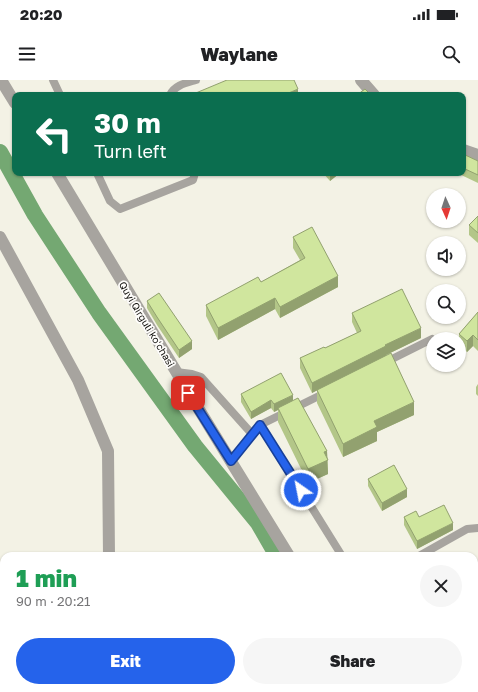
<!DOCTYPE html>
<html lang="en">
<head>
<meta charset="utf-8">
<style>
	body { margin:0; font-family:"Golos Text",sans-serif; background:#f6f6f6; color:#202124; height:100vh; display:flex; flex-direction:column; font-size:15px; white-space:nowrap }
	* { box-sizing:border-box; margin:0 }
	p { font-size:13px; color:#757577 }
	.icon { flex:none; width:22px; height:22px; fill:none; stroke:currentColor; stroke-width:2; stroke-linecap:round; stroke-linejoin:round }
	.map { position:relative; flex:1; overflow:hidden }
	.details { position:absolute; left:0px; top:472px; width:478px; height:140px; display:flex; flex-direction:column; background:#fff; border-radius:12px 12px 0 0; box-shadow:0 1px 3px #0004 }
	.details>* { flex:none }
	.hud { position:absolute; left:12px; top:12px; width:454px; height:84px; border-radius:8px; box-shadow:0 1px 3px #0004; background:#0b6e4f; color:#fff; overflow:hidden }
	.needle { width:26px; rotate:177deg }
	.fabs { position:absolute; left:426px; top:108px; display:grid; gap:8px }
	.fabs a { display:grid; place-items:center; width:40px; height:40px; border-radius:50%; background:#fff; box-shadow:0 1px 3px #0004; font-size:20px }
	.pin { position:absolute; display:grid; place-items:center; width:34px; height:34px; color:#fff; margin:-17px; border-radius:8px; box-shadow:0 2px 6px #0006 }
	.me { position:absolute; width:44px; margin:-22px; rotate:327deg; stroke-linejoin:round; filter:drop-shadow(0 0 3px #0008) }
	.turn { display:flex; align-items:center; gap:14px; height:84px; padding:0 16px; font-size:18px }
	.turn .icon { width:52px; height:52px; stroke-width:2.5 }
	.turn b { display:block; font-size:28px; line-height:34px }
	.round { display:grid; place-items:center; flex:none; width:42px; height:42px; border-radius:21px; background:#f6f6f6 }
	.summary { display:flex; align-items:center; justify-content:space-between; height:68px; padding:0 16px }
	h1 { font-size:24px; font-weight:800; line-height:30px; color:#1e9e55 }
	.cta { display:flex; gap:8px; margin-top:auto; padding:8px 16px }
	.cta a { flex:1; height:46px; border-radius:24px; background:#2563eb; color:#fff; font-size:16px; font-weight:800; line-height:46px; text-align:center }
	.cta a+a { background:#f6f6f6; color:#202124 }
	.status { display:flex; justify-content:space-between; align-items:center; height:28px; padding:0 20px; background:#fff; direction:ltr }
	.status svg { height:11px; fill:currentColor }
	header { display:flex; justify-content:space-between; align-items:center; height:52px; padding:0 16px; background:#fff; font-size:18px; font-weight:800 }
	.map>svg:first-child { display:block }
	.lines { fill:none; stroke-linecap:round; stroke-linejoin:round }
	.canal { stroke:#74a872; stroke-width:16 }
	.lane { stroke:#a7a49f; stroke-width:8 }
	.street { stroke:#a7a49f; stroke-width:12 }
	.wall { fill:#b3c688 }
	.shaded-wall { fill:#92a16f }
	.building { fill:#d0e69e; stroke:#92a16f }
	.route-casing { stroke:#184099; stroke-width:10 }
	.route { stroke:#2563eb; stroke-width:7 }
	.labels { text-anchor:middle; stroke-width:3.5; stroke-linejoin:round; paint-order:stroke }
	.street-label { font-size:10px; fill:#161511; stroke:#fffefc }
</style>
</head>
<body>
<div class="status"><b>20:20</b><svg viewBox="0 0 49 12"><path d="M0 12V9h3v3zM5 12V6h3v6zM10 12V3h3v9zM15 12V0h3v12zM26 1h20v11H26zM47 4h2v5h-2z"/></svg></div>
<header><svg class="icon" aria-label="menu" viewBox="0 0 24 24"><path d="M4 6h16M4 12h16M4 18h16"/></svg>Waylane<svg class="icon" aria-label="search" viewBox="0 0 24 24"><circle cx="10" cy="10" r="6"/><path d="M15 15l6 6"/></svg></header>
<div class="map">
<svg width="478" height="612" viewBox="0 0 478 612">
	<rect width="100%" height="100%" fill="#f3f2e5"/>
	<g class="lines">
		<!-- canal -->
		<g class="canal">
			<polyline points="0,72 35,135 99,233 195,366 258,443 277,476"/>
			<polyline points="351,608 353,612"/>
		</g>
		<!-- lane -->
		<g class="lane">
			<polyline points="53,0 60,15"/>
			<path d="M170,15C175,5 186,3 196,0"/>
			<polyline points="97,93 110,121 120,129 193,100 195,93"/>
			<polyline points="384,283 432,259"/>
			<polyline points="176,292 192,294 201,297 252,354"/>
			<polyline points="260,345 309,423 342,476"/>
			<polyline points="231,381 260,345 327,312"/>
			<polyline points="419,476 467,449 478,448"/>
			<polyline points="402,608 403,612"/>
		</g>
		<!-- street -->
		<g class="street">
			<polyline points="1,0 15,23"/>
			<polyline points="361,0 374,15"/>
			<polyline points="463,70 478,75"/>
			<polyline points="57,93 195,323 289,476"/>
			<polyline points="0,157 78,300 108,371 109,476"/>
			<polyline points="371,608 373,612"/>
			<polyline points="109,612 109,608"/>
		</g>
	</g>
	<!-- wall -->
	<g class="wall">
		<polygon points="463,74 478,81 478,103 457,93 463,93"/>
		<polygon points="323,93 340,93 330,101"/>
		<polygon points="478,136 478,163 469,155 469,145"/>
		<polygon points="293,157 338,207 280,238 275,229 218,260 206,236 206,225 261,202 300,180 293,168"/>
		<polygon points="147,221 192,269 179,278 157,245 147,228"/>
		<polygon points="478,232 478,271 473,266 467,272 459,265 459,254"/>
		<polygon points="352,233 421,258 386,275 414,335 377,352 377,361 343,377 317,323 317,310 312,313 300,288 300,278 325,268 357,253 352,242"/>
		<polygon points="478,304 478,316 476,314 476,307"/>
		<polygon points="241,314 293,321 327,371 328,394 308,403 278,342 278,330 274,332 271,328 251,339 241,322"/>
		<polygon points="368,399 407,417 382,431 368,406"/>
		<polygon points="404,437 419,437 453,450 417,469 404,445"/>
		<polygon points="478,540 478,565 476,566 474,564 474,543"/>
		<polygon points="435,608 454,608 437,610"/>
	</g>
	<!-- shaded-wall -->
	<g class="shaded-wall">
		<polygon points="298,9 298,15 284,15"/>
		<polygon points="330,93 340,93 330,101"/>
		<polygon points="338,196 338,207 280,238 280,227"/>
		<polygon points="275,218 275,229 218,260 218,248"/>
		<polygon points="421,248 421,258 386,275 386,276 312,313 312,303 385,265"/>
		<polygon points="473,255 473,266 467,272 467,261"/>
		<polygon points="192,261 192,269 179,278 179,270"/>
		<polygon points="293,315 293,322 278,328 278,330 274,332 274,324"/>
		<polygon points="271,320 271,328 251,339 251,332"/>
		<polygon points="414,322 414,335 377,352 377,361 343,377 343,364 374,341"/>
		<polygon points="327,371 328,394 308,403 308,389 324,372"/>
		<polygon points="407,409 407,417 382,431 382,423"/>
		<polygon points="453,443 453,450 417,469 417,461"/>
		<polygon points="478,554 478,565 476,566 476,555"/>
	</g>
	<!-- building -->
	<g class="building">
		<polygon points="227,0 294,0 298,9 284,15 191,15"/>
		<polygon points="365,9 369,13 372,15 375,15 357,15"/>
		<polygon points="463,74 478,81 478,95 463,88"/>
		<polygon points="478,136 478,153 469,145"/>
		<polygon points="312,147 338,196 280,227 275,218 218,248 206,225 258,197 261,202 305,178 293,157"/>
		<polygon points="402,209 421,248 385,265 386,266 312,303 300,278 324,267 325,268 361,251 352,233"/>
		<polygon points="159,213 192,261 179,270 157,237 147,221"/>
		<polygon points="478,232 478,260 473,255 467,261 459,254"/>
		<polygon points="391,273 414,322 374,341 377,347 343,364 317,310"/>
		<polygon points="281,293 293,315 274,324 271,320 251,332 241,314"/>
		<polygon points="298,318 327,371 324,372 328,380 308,389 278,328"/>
		<polygon points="394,385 407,409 382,423 368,399"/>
		<polygon points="444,425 453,443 417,461 404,437 416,431 419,437"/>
		<polygon points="478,540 478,554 476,555 474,553 474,543"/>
		<polygon points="441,608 450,608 453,612 435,612"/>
	</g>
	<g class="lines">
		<!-- route casing -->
		<g class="route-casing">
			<polyline id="route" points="188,313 231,381 260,345 301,410"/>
		</g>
		<!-- route -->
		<use href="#route" class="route"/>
	</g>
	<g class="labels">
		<!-- street labels -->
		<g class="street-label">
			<text transform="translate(147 244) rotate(59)" y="4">Quyi Qirguli koʻchasi</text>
		</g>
	</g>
</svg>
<div class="fabs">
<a><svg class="needle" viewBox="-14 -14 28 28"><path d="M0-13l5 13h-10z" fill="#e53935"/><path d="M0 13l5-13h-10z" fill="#757577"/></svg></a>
<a><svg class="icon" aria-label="sound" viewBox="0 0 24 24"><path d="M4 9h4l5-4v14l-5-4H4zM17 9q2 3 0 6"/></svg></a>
<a><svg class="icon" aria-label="search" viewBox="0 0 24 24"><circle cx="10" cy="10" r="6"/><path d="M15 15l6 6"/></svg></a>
<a><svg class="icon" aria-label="layers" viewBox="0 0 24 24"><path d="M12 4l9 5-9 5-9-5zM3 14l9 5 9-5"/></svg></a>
</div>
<div class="pin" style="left:188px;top:313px;background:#d93025"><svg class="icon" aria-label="arrive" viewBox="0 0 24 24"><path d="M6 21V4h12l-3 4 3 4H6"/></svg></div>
<svg class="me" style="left:301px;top:410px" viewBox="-20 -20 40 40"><circle r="17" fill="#2563eb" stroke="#fff" stroke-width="3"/><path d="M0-11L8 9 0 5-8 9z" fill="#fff"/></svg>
<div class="hud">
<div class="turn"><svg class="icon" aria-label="left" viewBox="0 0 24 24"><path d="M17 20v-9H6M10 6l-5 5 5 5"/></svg><div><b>30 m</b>Turn left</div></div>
</div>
<section class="details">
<div class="summary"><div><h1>1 min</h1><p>90 m · 20:21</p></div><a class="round"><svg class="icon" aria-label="close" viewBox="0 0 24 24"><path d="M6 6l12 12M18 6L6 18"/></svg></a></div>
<div class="cta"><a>Exit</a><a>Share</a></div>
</section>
</div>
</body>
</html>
